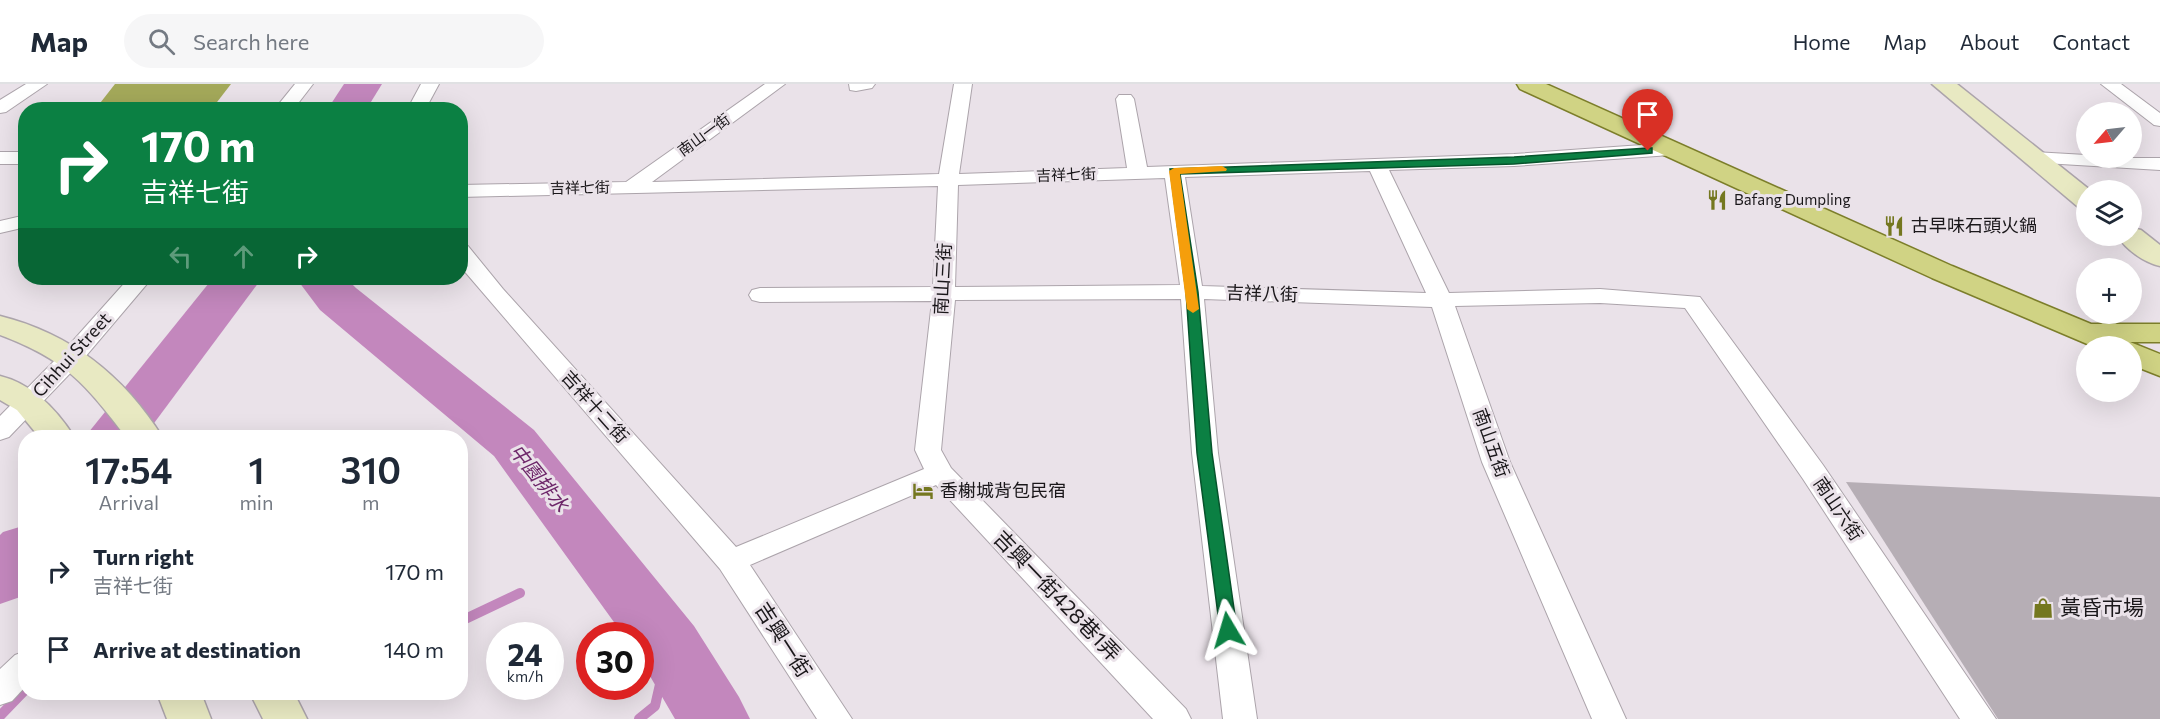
<!DOCTYPE html>
<html lang="en">
<head>
<meta charset="utf-8">
<style>
	body { margin:0; font-family:Commissioner,"Noto Sans TC",sans-serif; background:#f6f6f7; color:#1f2937; height:100vh; display:flex; flex-direction:column; font-size:22px; white-space:nowrap }
	* { box-sizing:border-box; margin:0 }
	p { font-size:20px; color:#747a83 }
	.icon { flex:none; width:33px; height:33px; fill:none; stroke:currentColor; stroke-width:2; stroke-linecap:round; stroke-linejoin:round }
	.map { position:relative; flex:1; overflow:hidden }
	.details { position:absolute; left:18px; top:346px; width:450px; height:270px; display:flex; flex-direction:column; background:#fff; border-radius:24px; box-shadow:0 6px 24px #0002 }
	.details>* { flex:none }
	.banner { position:absolute; left:18px; top:18px; width:450px; height:183px; border-radius:24px; box-shadow:0 6px 24px #0002; background:#0b8043; color:#fff; overflow:hidden }
	.needle { width:39px; rotate:242deg }
	.controls { position:absolute; left:2076px; top:18px; display:grid; gap:12px }
	.controls a { display:grid; place-items:center; width:66px; height:66px; border-radius:50%; background:#fff; box-shadow:0 6px 24px #0002; font-size:30px }
	.speed { position:absolute; left:486px; top:538px; display:flex; gap:12px; font-size:30px; font-weight:700; text-align:center }
	.speed>* { display:grid; place-content:center; width:78px; height:78px; border-radius:50%; background:#fff; box-shadow:0 6px 24px #0002; line-height:1 }
	.speed small { font-size:15px; font-weight:400 }
	.speed .limit { border:9px solid #d22; background:#fff; color:#111 }
	.pin { position:absolute; display:grid; place-items:center; width:51px; height:51px; color:#fff; margin:-62px -26px; border-radius:50% 50% 50% 0; rotate:-45deg; box-shadow:0 0 6px #0007 }
	.pin .icon { rotate:45deg }
	.me { position:absolute; width:66px; margin:-33px; rotate:353deg; stroke-linejoin:round; filter:drop-shadow(0 0 4px #0008) }
	.turn { display:flex; align-items:center; gap:21px; height:126px; padding:0 24px; font-size:27px }
	.turn .icon { width:78px; height:78px; stroke-width:2.5 }
	.turn b { display:block; font-size:42px; line-height:51px }
	.lanes { display:flex; align-items:center; height:57px; padding:0 24px; background:#0003; justify-content:center; gap:30px; direction:ltr }
	.lanes .off { opacity:.35 }
	.eta { display:flex; justify-content:space-evenly; align-items:center; height:102px; text-align:center }
	.eta b { font-size:36px; font-weight:600; line-height:42px }
	ul { padding:0; list-style:none }
	li { display:flex; align-items:center; gap:18px; height:78px; padding:0 24px }
	li div { flex:1 }
	li b { display:block; font-size:22px }
	li em { font-style:normal }
	header { display:flex; align-items:center; gap:36px; box-sizing:border-box; height:84px; padding:0 30px; background:#fff; border-bottom:2px solid #e0e1e3 }
	header strong { font-size:28px }
	nav { display:flex; gap:33px; margin-inline-start:auto; font-size:21px }
	.search { width:420px; height:54px; background:#f6f6f7; display:flex; align-items:center; gap:15px; box-sizing:border-box; padding:0 21px; border-radius:33px; color:#747a83; font-size:22px }
	.map>svg:first-child { display:block }
	.forest { fill:#a4a95a }
	.lines { fill:none; stroke-linecap:round; stroke-linejoin:round }
	.stream { stroke:#c387bd; stroke-width:10 }
	.river { fill:#c387bd; fill-rule:evenodd }
	.building { fill:#b6aeb5 }
	.street-casing { stroke:#aca4ab; stroke-width:2 }
	.secondary-casing { stroke:#aca4ab; stroke-width:3 }
	.primary-casing { stroke:#7c7e2a; stroke-width:3 }
	.street { fill:#fff; fill-rule:evenodd }
	.secondary { fill:#e8e9c2; fill-rule:evenodd }
	.primary { fill:#d0d384; fill-rule:evenodd }
	.route { fill:#0b8043; stroke:#07532c; stroke-width:1.5 }
	.slow { fill:#f59e0b }
	.labels { text-anchor:middle; stroke-width:6; stroke-linejoin:round; paint-order:stroke }
	.far-street-label { font-size:15px; fill:#1a171a; stroke:#eae2e9 }
	.far-poi-label { font-size:15px; fill:#1a171a; stroke:#eae2e9; text-anchor:start }
	.poi-label { font-size:18px; fill:#1a171a; stroke:#eae2e9; text-anchor:start }
	.street-label { font-size:18px; fill:#1a171a; stroke:#eae2e9 }
	.water-label { font-size:20px; font-style:italic; fill:#6d2669; stroke:#eae2e9 }
	.near-street-label { font-size:21px; fill:#1a171a; stroke:#eae2e9 }
	.near-poi-label { font-size:21px; fill:#1a171a; stroke:#eae2e9; text-anchor:start }
</style>
</head>
<body>
<header>
<strong>Map</strong>
<div class="search"><svg class="icon" aria-label="search" viewBox="0 0 24 24"><circle cx="10" cy="10" r="6"/><path d="M15 15l6 6"/></svg>Search here</div>
<nav><a>Home</a><a>Map</a><a>About</a><a>Contact</a></nav>
</header>
<div class="map">
<svg width="2160" height="635" viewBox="0 0 2160 635">
	<rect width="100%" height="100%" fill="#eae2e9"/>
	<!-- forest -->
	<polygon class="forest" points="115,0 231,0 214,22 97,23"/>
	<g class="lines">
		<!-- stream -->
		<g class="stream">
			<polyline points="461,537 520,509"/>
			<polyline points="0,632 26,605"/>
			<polyline points="639,635 655,622 669,561"/>
		</g>
		<!-- river -->
		<g class="river">
			<polygon points="344,0 382,0 366,26 327,26"/>
			<polygon points="213,194 262,194 143,354 84,354"/>
			<polygon points="296,194 346,194 356,204 534,346 694,542 739,613 750,635 675,635 640,575 640,552 624,552 494,372 320,226"/>
			<polygon points="26,441 26,510 23,512 0,520 0,451 3,448"/>
		</g>
	</g>
	<!-- building -->
	<polygon class="building" points="1846,398 2160,413 2160,635 1998,635"/>
	<g class="lines">
		<!-- street casing -->
		<g class="street-casing">
			<g id="street">
				<polygon points="26,0 47,0 6,28 0,29 0,16"/>
				<polygon points="295,0 313,0 293,26 274,26"/>
				<polygon points="421,0 439,0 425,26 407,26"/>
				<path d="M765,0H785L652,98L939,90L954,0H972L959,90L1127,84L1116,15L1119,11H1131L1134,15L1147,83L1514,70L1671,59L1678,61L1680,65L1678,69L1671,71L1514,82L1389,86L1449,209L1600,205L1700,213L1823,381L1996,635H1960L1803,395L1685,224L1600,219L1455,222L1510,378L1626,635H1592L1482,378L1432,223L1204,215L1218,369L1257,635H1223L1192,369L1181,215L955,216L941,366L951,384L1186,625L1191,635H1153L936,401L750,481L852,635H817L720,485L460,182V161L468,162L503,205L736,463L924,385L915,366L932,217L760,218L752,216L749,211L752,206L760,204L933,203L938,102L460,113V101L626,98ZM1370,87L1426,209L1202,202L1185,93ZM1165,94L1180,201L955,203L958,101Z"/>
				<polygon points="849,0 875,0 872,4 856,7 850,6"/>
				<polygon points="2101,0 2121,0 2160,29 2160,42 2154,41"/>
				<rect x="0" y="68" width="26" height="12"/>
				<polygon points="2034,68 2086,71 2086,74 2160,74 2160,86 2027,78 2025,74 2027,70"/>
				<polygon points="26,131 26,143 0,149 0,137"/>
				<polygon points="129,194 152,194 80,279 9,353 0,356 0,332 62,269"/>
				<polygon points="26,567 26,602 12,617 0,621 0,585 15,571"/>
			</g>
		</g>
		<!-- secondary casing -->
		<g class="secondary-casing">
			<g id="secondary">
				<polygon points="1932,0 1957,0 2090,106 2086,106 2086,124 2077,122"/>
				<path d="M2132,144L2141,146L2160,161V182C2145,179 2125,165 2118,152H2132Z"/>
				<path d="M0,232C72,250 124,292 163,354H127C85,300 67,276 0,251Z"/>
				<path d="M0,292C33,300 57,326 75,354H40L17,326L0,316Z"/>
				<polygon points="157,609 201,609 211,635 167,635"/>
				<polygon points="250,609 294,609 307,635 263,635"/>
			</g>
		</g>
		<!-- primary casing -->
		<g class="primary-casing">
			<polygon id="primary" points="1517,0 1546,0 1952,182 2091,240 2160,240 2160,258 2130,258 2160,270 2160,292 2132,281 2132,262 2092,262 1932,194 1520,5"/>
		</g>
		<!-- street -->
		<use href="#street" class="street"/>
		<!-- secondary -->
		<use href="#secondary" class="secondary"/>
		<!-- primary -->
		<use href="#primary" class="primary"/>
	</g>
	<!-- route -->
	<polygon class="route" points="1648,64 1652,64 1652,69 1514,80 1180,90 1198,208 1212,369 1237,546 1234,551 1228,553 1222,551 1220,546 1197,369 1186,208 1170,85 1514,73"/>
	<!-- slow -->
	<polygon class="slow" points="1222,82 1227,85 1226,87 1180,90 1199,225 1193,229 1187,225 1169,87 1174,84"/>
	<!-- icons -->
	<defs>
		<g id="restaurant-bare" transform="scale(1.62)"><path d="M-5-6h1v4h1v-4h1v4h1v-4h1v5L-1.5 .5V6h-2V.5L-5-1ZM5-6V6H3V1.5H1.5Q1.5-4 5-6Z" fill="#74771f" stroke="#eae2e9" stroke-width="2.5" paint-order="stroke"/></g>
		<g id="hotel-bare" transform="scale(1.62)"><path d="M-6-4.5h1.5V1H6V5H4.5V3h-9V5H-6ZM-4 0a1.8 1.8 0 1 1 3.6 0ZM.5 0V-2.5h3Q6-2.5 6 0Z" fill="#74771f" stroke="#eae2e9" stroke-width="2.5" paint-order="stroke"/></g>
		<g id="shop-bare" transform="scale(1.62)"><path d="M-5-2.5h2.3a2.7 3.5 0 0 1 5.4 0H5L5.5 6h-11ZM-1.5-2.5h3a1.5 2.3 0 0 0-3 0Z" fill="#74771f" stroke="#eae2e9" stroke-width="2.5" paint-order="stroke"/></g>
	</defs>
	<g fill-rule="evenodd">
		<use href="#restaurant-bare" x="1717" y="116"/>
		<use href="#restaurant-bare" x="1894" y="142"/>
		<use href="#hotel-bare" x="923" y="407"/>
		<use href="#shop-bare" x="2043" y="524"/>
	</g>
	<g class="labels">
		<!-- far-street labels -->
		<g class="far-street-label">
			<text transform="translate(704 51) rotate(-36)" y="5">南山一街</text>
			<text transform="translate(1066 91) rotate(-2)" y="5">吉祥七街</text>
			<text transform="translate(580 104) rotate(-1)" y="5">吉祥七街</text>
		</g>
		<!-- far-poi labels -->
		<g class="far-poi-label">
			<text x="1734" y="121">Bafang Dumpling</text>
		</g>
		<!-- poi labels -->
		<g class="poi-label">
			<text x="1911" y="148">古早味石頭火鍋</text>
			<text x="940" y="413">香榭城背包民宿</text>
		</g>
		<!-- street labels -->
		<g class="street-label">
			<text transform="translate(943 195) rotate(-87)" y="6">南山三街</text>
			<text transform="translate(1262 210) rotate(2)" y="6">吉祥八街</text>
			<text transform="translate(72 271) rotate(-48)" y="6">Cihhui Street</text>
			<text transform="translate(595 323) rotate(48)" y="6">吉祥十二街</text>
			<text transform="translate(1491 359) rotate(70)" y="6">南山五街</text>
			<text transform="translate(1838 425) rotate(56)" y="6">南山六街</text>
		</g>
		<!-- water labels -->
		<g class="water-label">
			<text transform="translate(539 394) rotate(51)" y="7">中園排水</text>
		</g>
		<!-- near-street labels -->
		<g class="near-street-label">
			<text transform="translate(1057 512) rotate(46)" y="7">吉興一街428巷1弄</text>
			<text transform="translate(783 556) rotate(57)" y="7">吉興一街</text>
		</g>
		<!-- near-poi labels -->
		<g class="near-poi-label">
			<text x="2060" y="531">黃昏市場</text>
		</g>
	</g>
</svg>
<div class="controls">
<a><svg class="needle" viewBox="-14 -14 28 28"><path d="M0-13l5 13h-10z" fill="#e53935"/><path d="M0 13l5-13h-10z" fill="#747a83"/></svg></a>
<a><svg class="icon" aria-label="layers" viewBox="0 0 24 24"><path d="M12 4l9 5-9 5-9-5zM3 14l9 5 9-5"/></svg></a>
<a>+</a>
<a>−</a>
</div>
<div class="speed"><div>24<small>km/h</small></div><div class="limit">30</div></div>
<div class="pin" style="left:1648px;top:67px;background:#d93025"><svg class="icon" aria-label="arrive" viewBox="0 0 24 24"><path d="M6 21V4h12l-3 4 3 4H6"/></svg></div>
<svg class="me" style="left:1228px;top:546px" viewBox="-20 -20 40 40"><path d="M0-17L14 15 0 8-14 15z" fill="#0b8043" stroke="#fff" stroke-width="4"/></svg>
<div class="banner">
<div class="turn"><svg class="icon" aria-label="right" viewBox="0 0 24 24"><path d="M7 20v-9h11M14 6l5 5-5 5"/></svg><div><b>170 m</b>吉祥七街</div></div>
<div class="lanes"><svg class="icon off" aria-label="left" viewBox="0 0 24 24"><path d="M17 20v-9H6M10 6l-5 5 5 5"/></svg><svg class="icon off" aria-label="ahead" viewBox="0 0 24 24"><path d="M12 20V5M6 11l6-6 6 6"/></svg><svg class="icon" aria-label="right" viewBox="0 0 24 24"><path d="M7 20v-9h11M14 6l5 5-5 5"/></svg></div>
</div>
<section class="details">
<div class="eta">
<div><b>17:54</b><p>Arrival</p></div>
<div><b>1</b><p>min</p></div>
<div><b>310</b><p>m</p></div>
</div>
<ul>
<li><svg class="icon" aria-label="right" viewBox="0 0 24 24"><path d="M7 20v-9h11M14 6l5 5-5 5"/></svg><div><b>Turn right</b><p>吉祥七街</p></div><em>170 m</em></li>
<li><svg class="icon" aria-label="arrive" viewBox="0 0 24 24"><path d="M6 21V4h12l-3 4 3 4H6"/></svg><div><b>Arrive at destination</b></div><em>140 m</em></li>
</ul>
</section>
</div>
</body>
</html>
